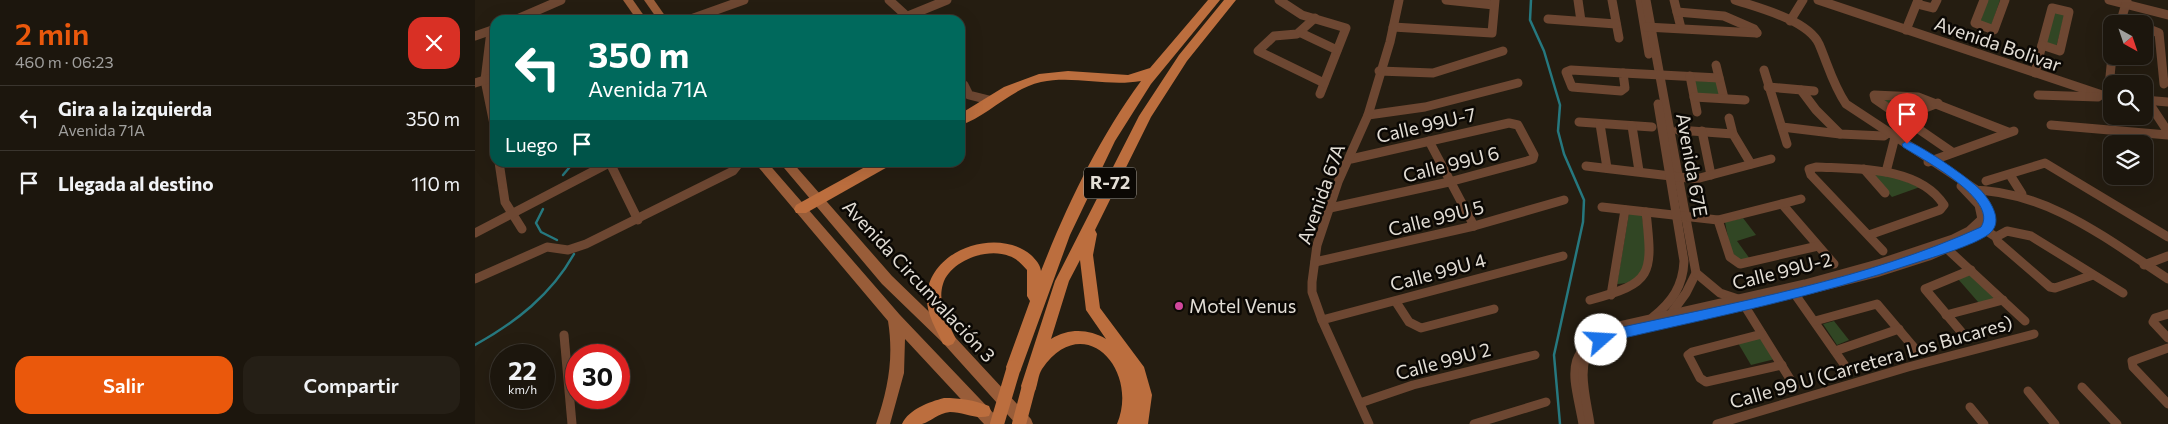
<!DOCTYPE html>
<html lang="es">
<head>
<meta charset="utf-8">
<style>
	body { margin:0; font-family:Commissioner,sans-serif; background:#251f16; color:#f1f3f6; height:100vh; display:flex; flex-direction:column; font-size:19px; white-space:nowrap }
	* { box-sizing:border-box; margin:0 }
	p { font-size:16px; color:#a09f9d }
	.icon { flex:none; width:28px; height:28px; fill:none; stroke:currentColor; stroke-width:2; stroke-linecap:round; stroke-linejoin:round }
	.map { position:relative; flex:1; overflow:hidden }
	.sheet { display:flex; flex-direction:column; background:#1c160d; width:475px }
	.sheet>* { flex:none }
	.hud { position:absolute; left:15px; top:15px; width:475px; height:152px; border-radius:15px; box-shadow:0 5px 20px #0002,0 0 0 1px #3a352e; background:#00695c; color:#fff; overflow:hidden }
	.needle { width:32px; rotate:140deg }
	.fabs { position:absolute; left:1628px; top:15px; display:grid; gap:10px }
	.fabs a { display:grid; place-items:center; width:50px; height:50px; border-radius:10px; background:#1c160d; box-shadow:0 5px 20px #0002,0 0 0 1px #3a352e; font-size:25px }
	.speed { position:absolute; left:15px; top:344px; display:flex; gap:10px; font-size:25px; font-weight:700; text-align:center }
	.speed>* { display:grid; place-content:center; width:65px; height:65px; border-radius:50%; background:#1c160d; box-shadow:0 5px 20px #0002,0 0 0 1px #3a352e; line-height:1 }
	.speed small { font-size:12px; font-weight:400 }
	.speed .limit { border:8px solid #d22; background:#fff; color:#111 }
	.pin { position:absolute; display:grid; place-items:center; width:42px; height:42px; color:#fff; margin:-51px -21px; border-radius:50% 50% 50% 0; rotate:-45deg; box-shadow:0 0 5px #0007 }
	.pin .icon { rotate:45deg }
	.me { position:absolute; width:55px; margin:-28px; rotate:71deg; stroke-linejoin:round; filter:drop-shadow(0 0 4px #0008) }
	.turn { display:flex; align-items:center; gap:18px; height:105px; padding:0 15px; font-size:22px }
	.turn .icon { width:65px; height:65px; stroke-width:2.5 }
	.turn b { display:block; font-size:35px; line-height:42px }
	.then { display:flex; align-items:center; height:48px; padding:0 15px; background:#0003; gap:10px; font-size:19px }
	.round { display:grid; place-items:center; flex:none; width:52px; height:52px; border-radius:15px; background:#251f16 }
	.headline { display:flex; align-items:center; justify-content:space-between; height:85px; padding:0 15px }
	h1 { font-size:30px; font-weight:600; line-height:38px; color:#ea580c }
	.primary-button { display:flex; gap:10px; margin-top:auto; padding:10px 15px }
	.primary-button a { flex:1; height:58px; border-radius:15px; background:#ea580c; color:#fff; font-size:20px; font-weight:600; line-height:58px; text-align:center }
	.primary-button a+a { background:#251f16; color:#f1f3f6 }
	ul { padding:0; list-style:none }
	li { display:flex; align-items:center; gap:15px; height:65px; padding:0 15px; border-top:1px solid #3a352e }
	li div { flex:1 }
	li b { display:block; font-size:19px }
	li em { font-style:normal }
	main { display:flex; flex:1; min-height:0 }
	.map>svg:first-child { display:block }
	.green { fill:#314624 }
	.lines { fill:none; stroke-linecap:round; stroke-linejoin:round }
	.stream { stroke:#26787f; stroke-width:2.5 }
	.minor { stroke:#6d4732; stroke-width:9 }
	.secondary { fill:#995d39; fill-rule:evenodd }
	.primary { fill:#bc6e3e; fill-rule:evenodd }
	.primary-bridge { stroke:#bc6e3e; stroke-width:14 }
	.route { fill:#1a73e8; stroke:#114b97 }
	.hotel-dot { fill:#d1479c; stroke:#0b0804; stroke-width:2 }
	.labels { text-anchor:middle; stroke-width:5; stroke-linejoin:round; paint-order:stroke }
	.shield { fill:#0b0804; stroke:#a29e97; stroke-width:1 }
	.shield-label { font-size:18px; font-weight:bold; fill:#e3ded6 }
	.street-label { font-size:19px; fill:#e3ded6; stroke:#0b0804 }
	.poi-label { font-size:19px; fill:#e3ded6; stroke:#0b0804; text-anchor:start }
</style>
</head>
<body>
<main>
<section class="sheet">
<div class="headline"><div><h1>2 min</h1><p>460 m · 06:23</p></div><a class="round" style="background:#d93025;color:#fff"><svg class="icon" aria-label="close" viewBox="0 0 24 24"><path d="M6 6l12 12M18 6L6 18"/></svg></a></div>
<ul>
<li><svg class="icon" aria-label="left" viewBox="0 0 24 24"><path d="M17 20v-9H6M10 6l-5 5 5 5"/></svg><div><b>Gira a la izquierda</b><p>Avenida 71A</p></div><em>350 m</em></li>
<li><svg class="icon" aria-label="arrive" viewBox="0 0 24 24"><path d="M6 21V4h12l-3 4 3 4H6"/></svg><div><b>Llegada al destino</b></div><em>110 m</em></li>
</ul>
<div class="primary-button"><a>Salir</a><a>Compartir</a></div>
</section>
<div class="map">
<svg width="1693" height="424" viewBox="0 0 1693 424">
	<rect width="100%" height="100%" fill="#251d11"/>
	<!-- green -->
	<g class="green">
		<polygon points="1512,0 1525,0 1516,27 1505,23"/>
		<polygon points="1580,10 1590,13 1581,48 1570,44"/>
		<polygon points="1219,79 1242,81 1245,96 1222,94"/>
		<polygon points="1403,96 1443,99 1455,104 1429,114"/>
		<polygon points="1394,172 1406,172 1445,187 1417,197"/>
		<path d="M1154,213L1167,215C1170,242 1181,283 1142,284Z"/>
		<polygon points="1268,218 1281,235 1262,241 1275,259 1268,261 1257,258 1250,222"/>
		<polygon points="1495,275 1520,298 1504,303 1483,279"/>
		<polygon points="1359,321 1374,340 1362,345 1348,324"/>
		<polygon points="1287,337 1300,359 1276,365 1263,343"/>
	</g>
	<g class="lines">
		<!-- stream -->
		<g class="stream">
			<polyline points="1056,0 1055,20 1069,51 1085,105 1083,131 1089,154 1109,200 1108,222 1079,355 1085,424"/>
			<polyline points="88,175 99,162"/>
			<polyline points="68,209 61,223 66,232 82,240"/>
			<path d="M0,345C41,322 76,295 99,254"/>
		</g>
		<!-- minor -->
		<g class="minor">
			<polyline points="414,0 436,20"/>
			<polyline points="804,0 827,15 871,28 845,94"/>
			<polyline points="971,0 1019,5"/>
			<polyline points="1103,0 1106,21"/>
			<polyline points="1137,0 1144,38"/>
			<polyline points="1165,0 1174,54"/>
			<polyline points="1171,0 1221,273 1211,293 1195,315"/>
			<polyline points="1199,0 1206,28"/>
			<polyline points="1343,0 1636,98"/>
			<polyline points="1509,0 1500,23 1519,30 1530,0"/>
			<polyline points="1634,0 1693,15"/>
			<polyline points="1442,4 1458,8 1462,0"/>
			<polygon points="1577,8 1594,12 1585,51 1567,45"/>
			<polyline points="1202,12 1249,16 1279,29 1282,33"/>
			<polyline points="433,16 472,0"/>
			<polyline points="840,18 822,34 799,36 783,51 849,83"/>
			<polyline points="1073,19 1141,24"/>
			<polyline points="40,20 86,0"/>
			<polyline points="213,20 269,0"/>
			<polyline points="1646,20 1658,24"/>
			<polyline points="1315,21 1328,0"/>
			<polyline points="1645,24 1652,0"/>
			<polyline points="918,27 1017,33 1020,0"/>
			<polyline points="1171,27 1282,33"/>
			<polyline points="1669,27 1684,33 1689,84"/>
			<polyline points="1431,30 1443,0"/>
			<polyline points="16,31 10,80 20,129"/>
			<polyline points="826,33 862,50"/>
			<polyline points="0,36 20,29"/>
			<polyline points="1241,65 1249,98"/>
			<polygon points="1096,70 1148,73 1150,88 1146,91 1097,87 1091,72"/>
			<polyline points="1289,70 1312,144"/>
			<polyline points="904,71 958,73 1028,51"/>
			<polyline points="1148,73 1244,78"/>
			<polyline points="1560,73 1567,45"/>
			<polyline points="1215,76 1222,112"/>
			<polyline points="0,83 20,77"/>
			<polyline points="485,83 489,85 494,95 518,101"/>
			<polyline points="1293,87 1339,91"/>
			<polyline points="1326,90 1341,110 1365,134"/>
			<polyline points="1563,95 1623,97"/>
			<polyline points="1219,97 1270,100"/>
			<polyline points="1633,97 1637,56"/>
			<polyline points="1669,100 1693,102"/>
			<polyline points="1672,100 1693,132"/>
			<polyline points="893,115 950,107 1043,83"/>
			<polyline points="1427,117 1463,103"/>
			<polyline points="1254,118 1258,134 1276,164"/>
			<polyline points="1104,122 1177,127"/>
			<polyline points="1125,124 1132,168"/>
			<polyline points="1576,125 1693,135"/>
			<polyline points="1157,126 1164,171"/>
			<polyline points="1307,127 1365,134 1409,136 1413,133"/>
			<polyline points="1203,130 1258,134"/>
			<polyline points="1227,131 1236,175"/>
			<polyline points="954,141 999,226"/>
			<polyline points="1477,152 1400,99 1399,95 1443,97 1533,132"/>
			<polyline points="24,162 30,202 47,229"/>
			<polyline points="1453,162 1539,131"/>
			<polyline points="135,163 163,220"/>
			<polyline points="1111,166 1221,179 1296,159"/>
			<polyline points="1389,169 1410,193"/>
			<polyline points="1411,172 1420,137"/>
			<polyline points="1535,175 1547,194"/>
			<polyline points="1511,181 1570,163 1693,237"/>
			<path d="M1495,190C1571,190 1632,239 1693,279"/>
			<polyline points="1307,204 1359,264"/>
			<polyline points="1127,207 1243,220 1326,199"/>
			<polyline points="855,208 974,182 1052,161 1058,159 1059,155 1043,125 1034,123 876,159"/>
			<polyline points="1243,220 1255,257 1265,264 1343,246"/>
			<polyline points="1507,228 1521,237 1532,231 1556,236 1648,293"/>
			<polyline points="0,233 136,162"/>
			<path d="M1394,235L1465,210L1469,205C1444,166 1382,169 1341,167L1334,169L1336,175L1408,251"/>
			<polyline points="1521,237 1523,242 1575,287 1580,288 1618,275"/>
			<polyline points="1469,246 1550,321"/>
			<polyline points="840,262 999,226 1089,200"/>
			<polyline points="1669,265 1693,256"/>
			<polyline points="1221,273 1245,293 1266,300 1320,387"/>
			<polyline points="0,279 72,247 93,250 111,244 258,171 262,166 260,162"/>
			<polyline points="1317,290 1373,370"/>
			<polyline points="1136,295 1150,210"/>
			<path d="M1115,300C1178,283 1178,275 1171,212"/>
			<polyline points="921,302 934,322 946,328 1019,309"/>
			<polyline points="1693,314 1680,318 1678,322 1693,338"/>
			<polyline points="1471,315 1528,300"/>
			<path d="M1178,317C1197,302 1208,286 1209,261L1183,104"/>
			<polyline points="847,320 1088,256"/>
			<polyline points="1340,321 1402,304 1441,350"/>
			<polyline points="1287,334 1217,352 1213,355 1225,378 1231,382 1307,365"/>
			<polyline points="1488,334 1450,289 1496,270"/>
			<polyline points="89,335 97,424"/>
			<polyline points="1693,348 1657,361 1658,367 1693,404"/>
			<polyline points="1360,351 1424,329"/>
			<polyline points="1607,387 1642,424"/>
			<polyline points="1553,391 1580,424"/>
			<polyline points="885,403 938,385 1060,355"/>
			<polyline points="1495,407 1509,424"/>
			<polyline points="894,424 847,320 837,292 837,282 842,245 863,182 893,115 915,42 924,0"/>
			<polyline points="999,424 1071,402"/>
			<path d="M1108,424C1099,374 1086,352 1140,327L1330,284L1406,263L1478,239L1494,231L1507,219L1504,205L1486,186"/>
			<path d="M1115,424C1112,402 1100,364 1117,346C1122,341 1131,338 1138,335L1278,304L1401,273L1454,256L1494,239L1515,223L1511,204L1500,189L1371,104C1358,85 1353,65 1344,44C1333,20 1284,8 1260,0"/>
			<polyline points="1242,424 1433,367 1559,334"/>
		</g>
		<!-- secondary -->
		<g class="secondary">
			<polygon points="148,0 158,0 172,20 162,20"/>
			<polygon points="169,0 179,0 193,20 183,20"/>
			<path d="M279,162H292L425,315L524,419L526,424H509L430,339L429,373L415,424H401C413,389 419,358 413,321Z"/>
			<polygon points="304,162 317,162 417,276 478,335 556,419 558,424 541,424 468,343 407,284"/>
		</g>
		<!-- primary -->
		<g class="primary">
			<path d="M733,0H745L676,84L640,141L595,235L545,372L539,374L533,372L531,367L555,301L552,296V270C547,264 541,258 534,256C512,247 475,261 468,284C462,303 473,322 481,339L478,344L473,346L468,344C461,329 451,313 452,297C453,250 522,226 556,255C561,260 565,264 566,271C592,205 624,138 666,81C632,87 599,75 566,82C535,89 512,117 485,125V114L529,87L564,74L593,71L653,75L675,68Z"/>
			<path d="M749,0H761L712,61L676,117L620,230L622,234L618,255L625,308L669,367L677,395L673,424H642C665,369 608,309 567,369C563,375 563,384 560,391L554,393L548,391L546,386L580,281L664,116L704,55ZM605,260L611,310L631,339C614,329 594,328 576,339L594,281Z"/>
			<polygon points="399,162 417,162 416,165 331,213 321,213 319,209 321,205"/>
			<path d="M469,398C485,398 499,400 514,406L516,411L514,416C502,420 488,412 475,412C463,413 457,421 447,424C441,424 432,424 427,424C434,409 454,402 469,398Z"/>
		</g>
		<!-- primary-bridge -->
		<g class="primary-bridge">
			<polyline points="522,424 539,367"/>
			<polyline points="544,424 554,386"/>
		</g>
	</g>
	<!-- route -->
	<path class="route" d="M1432,141C1446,145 1501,182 1509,194C1518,205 1528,223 1514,234C1500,245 1459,257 1440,263C1342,296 1241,317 1140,340L1126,346L1122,344L1120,340L1122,336L1138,329C1262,302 1390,280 1506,227C1524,199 1448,160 1428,147L1427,144Z"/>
	<!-- markers -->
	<circle class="hotel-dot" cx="704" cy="306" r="5"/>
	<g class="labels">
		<!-- shield labels -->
		<rect class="shield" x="609" y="167.5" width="52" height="31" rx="4"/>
		<g class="shield-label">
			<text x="635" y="189">R-72</text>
		</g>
		<!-- street labels -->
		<g class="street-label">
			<text transform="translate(1523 44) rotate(19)" y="7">Avenida Bolivar</text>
			<text transform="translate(951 125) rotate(-13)" y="7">Calle 99U-7</text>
			<text transform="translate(976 164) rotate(-14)" y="7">Calle 99U 6</text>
			<text transform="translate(1217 165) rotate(80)" y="7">Avenida 67E</text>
			<text transform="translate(846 194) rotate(-70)" y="7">Avenida 67A</text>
			<text transform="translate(961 218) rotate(-14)" y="7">Calle 99U 5</text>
			<text transform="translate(1307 271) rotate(-14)" y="7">Calle 99U-2</text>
			<text transform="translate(963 272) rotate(-15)" y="7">Calle 99U 4</text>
			<text transform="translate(444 281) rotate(47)" y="7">Avenida Circunvalación 3</text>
			<text transform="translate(968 361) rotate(-15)" y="7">Calle 99U 2</text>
			<text transform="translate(1396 362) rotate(-16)" y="7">Calle 99 U (Carretera Los Bucares)</text>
		</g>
		<!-- poi labels -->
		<g class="poi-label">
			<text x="714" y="313">Motel Venus</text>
		</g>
	</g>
</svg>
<div class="fabs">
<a><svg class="needle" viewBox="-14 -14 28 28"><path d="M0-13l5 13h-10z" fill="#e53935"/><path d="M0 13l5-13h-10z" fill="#a09f9d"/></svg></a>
<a><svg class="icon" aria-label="search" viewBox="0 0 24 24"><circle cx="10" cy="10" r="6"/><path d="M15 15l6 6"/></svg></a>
<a><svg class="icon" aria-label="layers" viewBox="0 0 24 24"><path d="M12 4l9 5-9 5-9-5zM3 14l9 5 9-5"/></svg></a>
</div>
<div class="speed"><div>22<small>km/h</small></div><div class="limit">30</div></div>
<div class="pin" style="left:1432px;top:144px;background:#d93025"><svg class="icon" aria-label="arrive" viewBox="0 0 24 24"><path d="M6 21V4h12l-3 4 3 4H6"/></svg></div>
<svg class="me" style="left:1126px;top:340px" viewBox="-20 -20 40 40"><circle r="19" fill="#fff"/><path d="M0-13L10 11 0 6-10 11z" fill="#1a73e8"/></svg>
<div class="hud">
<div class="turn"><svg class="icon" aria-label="left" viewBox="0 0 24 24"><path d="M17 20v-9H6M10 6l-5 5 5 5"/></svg><div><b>350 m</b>Avenida 71A</div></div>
<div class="then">Luego<svg class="icon" aria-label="arrive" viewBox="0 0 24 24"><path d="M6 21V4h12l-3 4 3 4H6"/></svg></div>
</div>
</div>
</main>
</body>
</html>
